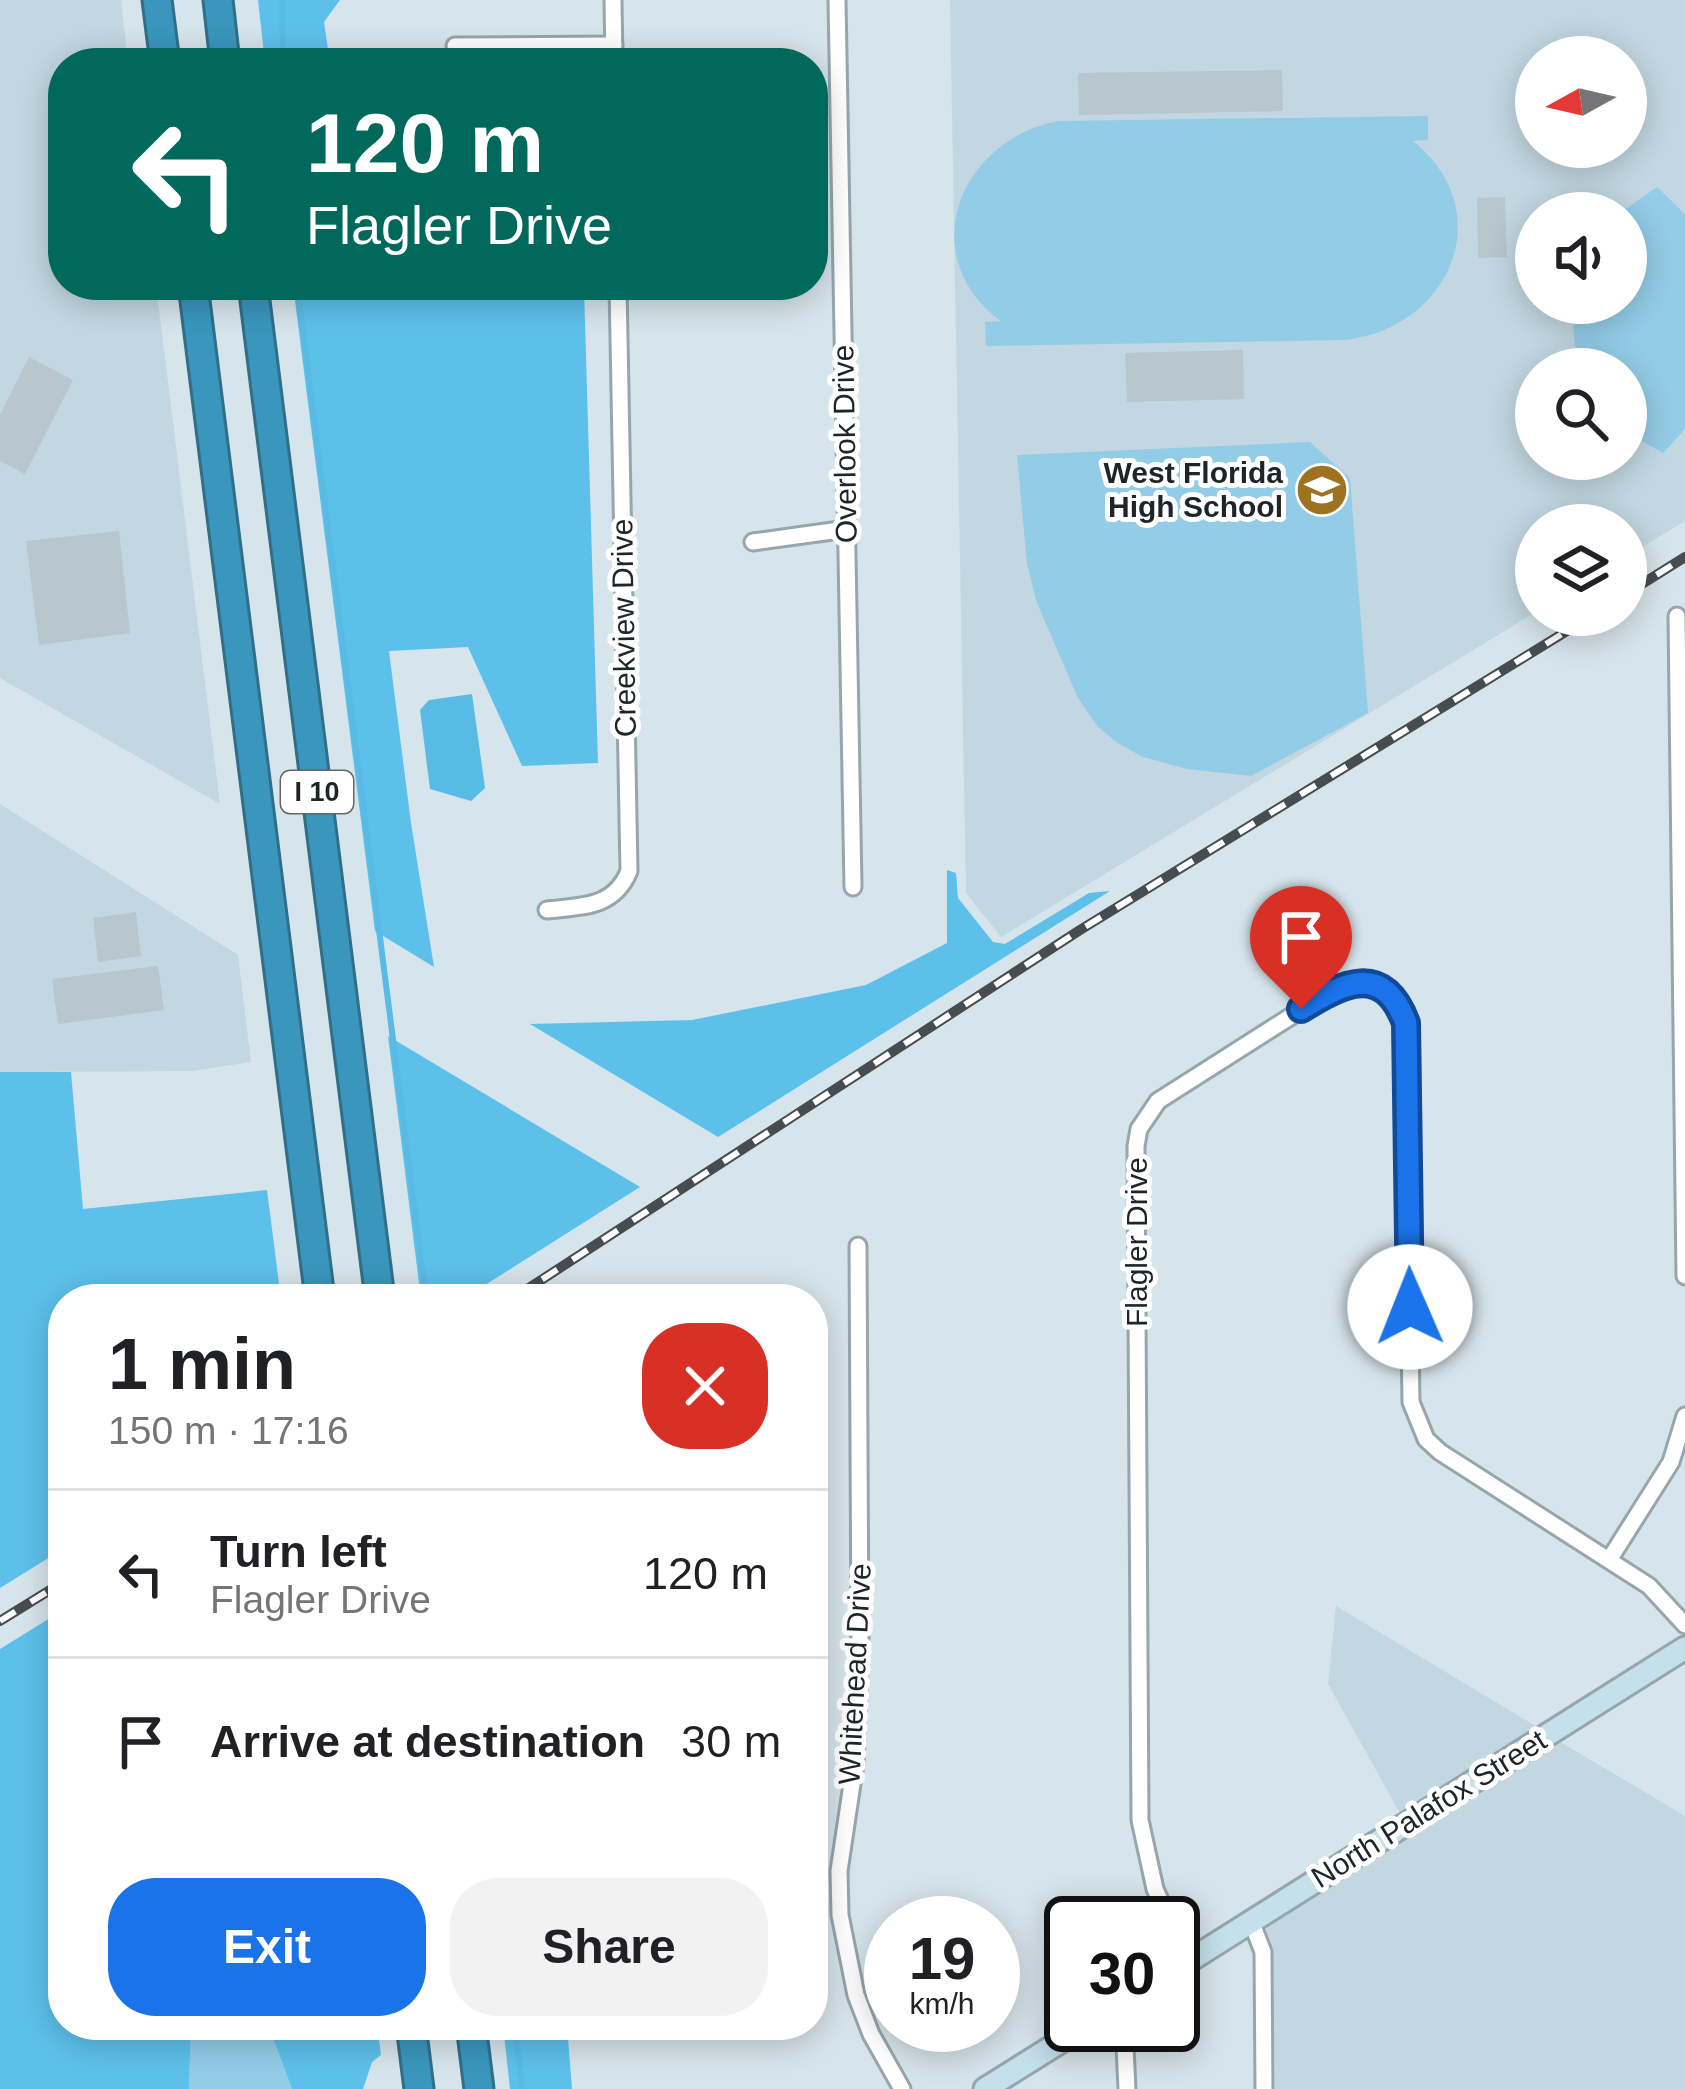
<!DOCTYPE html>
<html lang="en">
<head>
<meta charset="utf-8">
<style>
	body { margin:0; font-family:Arial,sans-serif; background:#f2f2f2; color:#202124; height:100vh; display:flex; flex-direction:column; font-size:45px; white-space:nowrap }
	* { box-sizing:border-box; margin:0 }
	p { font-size:39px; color:#757577 }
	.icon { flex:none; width:66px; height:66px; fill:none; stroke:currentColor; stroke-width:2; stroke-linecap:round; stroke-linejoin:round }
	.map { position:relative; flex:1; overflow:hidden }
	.drawer { position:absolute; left:48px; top:1284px; width:780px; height:756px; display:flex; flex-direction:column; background:#fff; border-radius:48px; box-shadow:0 6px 30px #0003 }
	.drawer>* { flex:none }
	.top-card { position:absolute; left:48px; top:48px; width:780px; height:252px; border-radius:48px; box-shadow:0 6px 30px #0003; background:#00695c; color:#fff; overflow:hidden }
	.needle { width:78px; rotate:262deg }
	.buttons { position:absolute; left:1515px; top:36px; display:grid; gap:24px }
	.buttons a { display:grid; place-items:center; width:132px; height:132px; border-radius:50%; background:#fff; box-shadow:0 6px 30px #0003; font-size:60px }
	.speed { position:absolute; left:864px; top:1896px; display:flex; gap:24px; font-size:60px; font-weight:700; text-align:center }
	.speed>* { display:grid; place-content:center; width:156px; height:156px; border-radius:50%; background:#fff; box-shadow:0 6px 30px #0003; line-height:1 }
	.speed small { font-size:30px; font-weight:400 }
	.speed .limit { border:6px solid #111; border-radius:18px; background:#fff; color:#111 }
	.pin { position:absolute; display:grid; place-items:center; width:102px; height:102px; color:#fff; margin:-123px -51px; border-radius:50% 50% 50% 0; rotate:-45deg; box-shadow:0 0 12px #0007 }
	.pin .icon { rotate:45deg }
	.me { position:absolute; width:132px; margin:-66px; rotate:359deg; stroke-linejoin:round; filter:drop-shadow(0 0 9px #0008) }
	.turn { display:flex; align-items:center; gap:42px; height:252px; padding:0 60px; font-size:54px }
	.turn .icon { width:156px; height:156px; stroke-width:2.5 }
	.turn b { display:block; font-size:84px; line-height:102px }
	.round { display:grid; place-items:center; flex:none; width:126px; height:126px; border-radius:48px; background:#f2f2f2 }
	.head { display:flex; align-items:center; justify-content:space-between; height:204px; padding:0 60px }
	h1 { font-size:72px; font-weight:800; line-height:90px }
	.primary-button { display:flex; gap:24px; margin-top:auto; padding:24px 60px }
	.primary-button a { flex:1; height:138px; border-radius:48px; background:#1a73e8; color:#fff; font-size:48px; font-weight:800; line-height:138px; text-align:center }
	.primary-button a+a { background:#f2f2f2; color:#202124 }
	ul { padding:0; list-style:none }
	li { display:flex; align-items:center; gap:36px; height:168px; padding:0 60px; border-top:3px solid #e0e0e0 }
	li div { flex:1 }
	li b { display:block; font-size:45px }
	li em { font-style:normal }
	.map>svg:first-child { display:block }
	.built { fill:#c2d7e2; fill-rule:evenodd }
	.green { fill:#93cce7 }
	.forest { fill:#5dc0eb }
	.water { fill:#58bbe6 }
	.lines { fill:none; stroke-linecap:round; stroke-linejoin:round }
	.stream { stroke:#58bbe6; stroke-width:6 }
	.building { fill:#b8c6cd }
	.street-casing { stroke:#97a5ac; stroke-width:21 }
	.secondary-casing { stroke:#97a5ac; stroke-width:27 }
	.highway-casing { stroke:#316e88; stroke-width:33 }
	.street { stroke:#fff; stroke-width:15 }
	.secondary { stroke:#c4e0eb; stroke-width:21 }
	.highway { stroke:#3a96bd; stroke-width:27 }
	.rail-casing { stroke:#464c50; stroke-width:10 }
	.rail { stroke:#fff; stroke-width:6; stroke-dasharray:18; stroke-linecap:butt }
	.route-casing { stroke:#114b97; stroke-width:30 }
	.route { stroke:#1a73e8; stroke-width:21 }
	.labels { text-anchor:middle; stroke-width:10; stroke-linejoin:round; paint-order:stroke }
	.shield { fill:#fff; stroke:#626668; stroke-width:3 }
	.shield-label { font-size:27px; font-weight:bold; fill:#1f2427 }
	.street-label { font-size:30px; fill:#1f2427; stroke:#fff }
	.poi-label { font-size:30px; font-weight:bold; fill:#1f2427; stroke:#fff; text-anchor:end }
</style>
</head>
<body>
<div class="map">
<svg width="1685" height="2089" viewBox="0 0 1685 2089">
	<rect width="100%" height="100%" fill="#d6e4eb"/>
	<!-- built -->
	<g class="built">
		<polygon points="0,0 121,0 128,63 63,63 63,285 156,285 220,804 0,678"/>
		<path d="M950,0H1685V521L1626,557V525H1536V612L1001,937L966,893ZM1536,57H1626V147H1536ZM1536,213H1626V303H1536ZM1536,369H1626V459H1536Z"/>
		<polygon points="0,804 238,955 251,1062 192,1071 0,1072"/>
		<polygon points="1336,1606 1539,1728 1401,1815 1328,1684"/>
		<polygon points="1557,1740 1685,1816 1685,2089 1275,2089 1273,1950 1264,1924"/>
	</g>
	<!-- green -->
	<g class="green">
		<path d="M1428,116V140L1413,141C1500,211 1451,327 1346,340L986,346L985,322L1001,321C913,257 959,139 1059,121Z"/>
		<path d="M1657,187L1685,214V429L1663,453L1626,432V369H1582C1574,349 1571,325 1575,303H1626V213H1620Z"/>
		<polygon points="1310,442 1350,478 1368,713 1251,776 1187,769 1143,757 1119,744 1098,727 1078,698 1037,603 1027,564 1017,455"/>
		<polygon points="191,2025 268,2025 292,2089 189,2089"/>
	</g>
	<!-- forest -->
	<g class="forest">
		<polygon points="258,0 340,0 324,22 330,63 265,63"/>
		<polygon points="293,285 584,288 598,763 522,766 468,647 389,651 411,823 434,967 375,931"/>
		<polygon points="947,870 956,873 958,898 993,942 1005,944 1089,893 1110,891 718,1137 530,1024 692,1020 866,985 947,943"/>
		<polygon points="388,1036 640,1187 463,1299 421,1299"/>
		<polygon points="0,1072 71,1072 83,1209 267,1190 281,1299 63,1299 63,1549 0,1588"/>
		<polygon points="63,1610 63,2025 191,2025 189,2089 0,2089 0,1649"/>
		<polygon points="268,2025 377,2025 381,2055 372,2062 363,2089 292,2089"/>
		<polygon points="503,2025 567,2025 572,2089 510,2089"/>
	</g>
	<!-- water -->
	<polygon class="water" points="472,694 485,788 471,801 430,789 420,710 429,700"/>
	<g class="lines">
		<!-- stream -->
		<g class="stream">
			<polyline points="282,0 283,63"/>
			<polyline points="297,285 426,1299"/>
			<polyline points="515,2025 522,2089"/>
		</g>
	</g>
	<!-- building -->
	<g class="building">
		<polygon points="1282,70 1283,111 1079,115 1078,73"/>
		<polygon points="1505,197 1507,257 1478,258 1477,198"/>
		<polygon points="1243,350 1244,399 1127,402 1125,353"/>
		<polygon points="29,357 73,380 25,474 0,461 0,415"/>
		<polygon points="119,531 130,633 39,645 26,541"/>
		<polygon points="136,912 141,956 98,962 93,918"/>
		<polygon points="158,966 164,1010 58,1024 52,979"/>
	</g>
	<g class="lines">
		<!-- street casing -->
		<g class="street-casing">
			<g id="street">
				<polyline points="613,0 614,63"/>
				<polyline points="837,0 853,887"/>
				<polyline points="455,46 614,45"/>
				<polyline points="753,542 847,529"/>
				<polyline points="1677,616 1685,1276"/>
				<path d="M547,910C582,906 614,908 629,871L618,285"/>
				<polyline points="858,1246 860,1643 855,1764 839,1871 840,1915 856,1995 871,2034 902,2089"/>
				<polyline points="1609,1560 1671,1462 1685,1416"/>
				<polyline points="1251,1921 1263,1952 1264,2089"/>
				<path d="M1170,1923L1155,1889L1140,1820L1136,1146L1139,1129L1158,1101L1337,987C1370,977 1394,991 1405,1023L1411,1402L1426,1439L1440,1452L1649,1586L1685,1625"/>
				<polyline points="1173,1928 1192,1959"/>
				<polyline points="1124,2025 1127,2089"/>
			</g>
		</g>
		<!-- secondary casing -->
		<g class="secondary-casing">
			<g id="secondary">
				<polyline points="1173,1971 1685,1648"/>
				<polyline points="985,2089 1087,2025"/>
			</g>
		</g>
		<!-- highway casing -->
		<g class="highway-casing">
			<g id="highway">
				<polyline points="157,0 165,63"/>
				<polyline points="218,0 225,63"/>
				<polyline points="193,285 320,1299"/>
				<polyline points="253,285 380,1299"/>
				<polyline points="411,2025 419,2089"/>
				<polyline points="471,2025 479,2089"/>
			</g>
		</g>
		<!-- street -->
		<use href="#street" class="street"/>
		<!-- secondary -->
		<use href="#secondary" class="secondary"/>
		<!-- highway -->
		<use href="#highway" class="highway"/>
		<!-- rail casing -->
		<g class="rail-casing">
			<g id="rail">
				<polyline points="1626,594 1685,557"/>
				<polyline points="512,1299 1080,930 1593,615"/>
				<polyline points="0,1621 63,1582"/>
			</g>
		</g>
		<!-- rail -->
		<use href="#rail" class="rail"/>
	</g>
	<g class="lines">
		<!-- route casing -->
		<g class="route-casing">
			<path id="route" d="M1301,1009C1343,983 1383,962 1406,1023L1410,1307"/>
		</g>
		<!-- route -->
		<use href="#route" class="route"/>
	</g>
	<!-- icons -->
	<defs>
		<g id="school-disc" transform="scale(2.7)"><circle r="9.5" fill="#9d7221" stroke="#fff"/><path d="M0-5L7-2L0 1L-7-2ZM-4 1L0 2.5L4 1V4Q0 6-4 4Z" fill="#fff"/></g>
	</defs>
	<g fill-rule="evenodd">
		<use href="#school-disc" x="1322" y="490"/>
	</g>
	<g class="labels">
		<!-- shield labels -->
		<rect class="shield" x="281" y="771" width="72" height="42" rx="9"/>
		<g class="shield-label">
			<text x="317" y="801">I 10</text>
		</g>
		<!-- street labels -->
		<g class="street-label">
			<text transform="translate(845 444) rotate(-91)" y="10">Overlook Drive</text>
			<text transform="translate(624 628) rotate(-91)" y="10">Creekview Drive</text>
			<text transform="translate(1137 1242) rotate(-90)" y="10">Flagler Drive</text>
			<text transform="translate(855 1674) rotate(-87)" y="10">Whitehead Drive</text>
			<text transform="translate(1429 1809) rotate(-32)" y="10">North Palafox Street</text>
		</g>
		<!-- poi labels -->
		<g class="poi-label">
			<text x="1283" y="483">West Florida<tspan x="1283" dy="34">High School</tspan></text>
		</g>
	</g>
</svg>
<div class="buttons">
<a><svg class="needle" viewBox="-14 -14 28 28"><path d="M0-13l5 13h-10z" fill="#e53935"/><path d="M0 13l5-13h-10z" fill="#757577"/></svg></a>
<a><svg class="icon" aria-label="sound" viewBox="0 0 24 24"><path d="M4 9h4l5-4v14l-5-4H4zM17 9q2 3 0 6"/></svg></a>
<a><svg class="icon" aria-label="search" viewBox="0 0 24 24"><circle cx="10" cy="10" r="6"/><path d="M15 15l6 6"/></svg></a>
<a><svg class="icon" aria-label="layers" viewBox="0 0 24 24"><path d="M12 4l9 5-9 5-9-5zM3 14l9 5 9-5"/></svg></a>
</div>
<div class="speed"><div>19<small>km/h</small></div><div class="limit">30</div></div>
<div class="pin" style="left:1301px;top:1009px;background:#d93025"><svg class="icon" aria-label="arrive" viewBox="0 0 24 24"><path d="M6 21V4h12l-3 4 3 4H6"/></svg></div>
<svg class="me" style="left:1410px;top:1307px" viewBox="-20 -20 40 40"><circle r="19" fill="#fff"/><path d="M0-13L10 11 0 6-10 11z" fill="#1a73e8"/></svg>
<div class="top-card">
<div class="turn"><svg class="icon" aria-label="left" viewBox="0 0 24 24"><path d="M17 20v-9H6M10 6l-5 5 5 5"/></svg><div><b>120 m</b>Flagler Drive</div></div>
</div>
<section class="drawer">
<div class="head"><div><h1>1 min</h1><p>150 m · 17:16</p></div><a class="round" style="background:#d93025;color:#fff"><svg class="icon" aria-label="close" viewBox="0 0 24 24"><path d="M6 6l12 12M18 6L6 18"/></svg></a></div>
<ul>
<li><svg class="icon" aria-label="left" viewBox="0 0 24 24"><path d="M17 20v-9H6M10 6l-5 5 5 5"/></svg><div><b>Turn left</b><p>Flagler Drive</p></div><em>120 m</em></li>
<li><svg class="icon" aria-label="arrive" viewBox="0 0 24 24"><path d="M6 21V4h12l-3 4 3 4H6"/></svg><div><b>Arrive at destination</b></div><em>30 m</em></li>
</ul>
<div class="primary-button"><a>Exit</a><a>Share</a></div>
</section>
</div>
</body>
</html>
